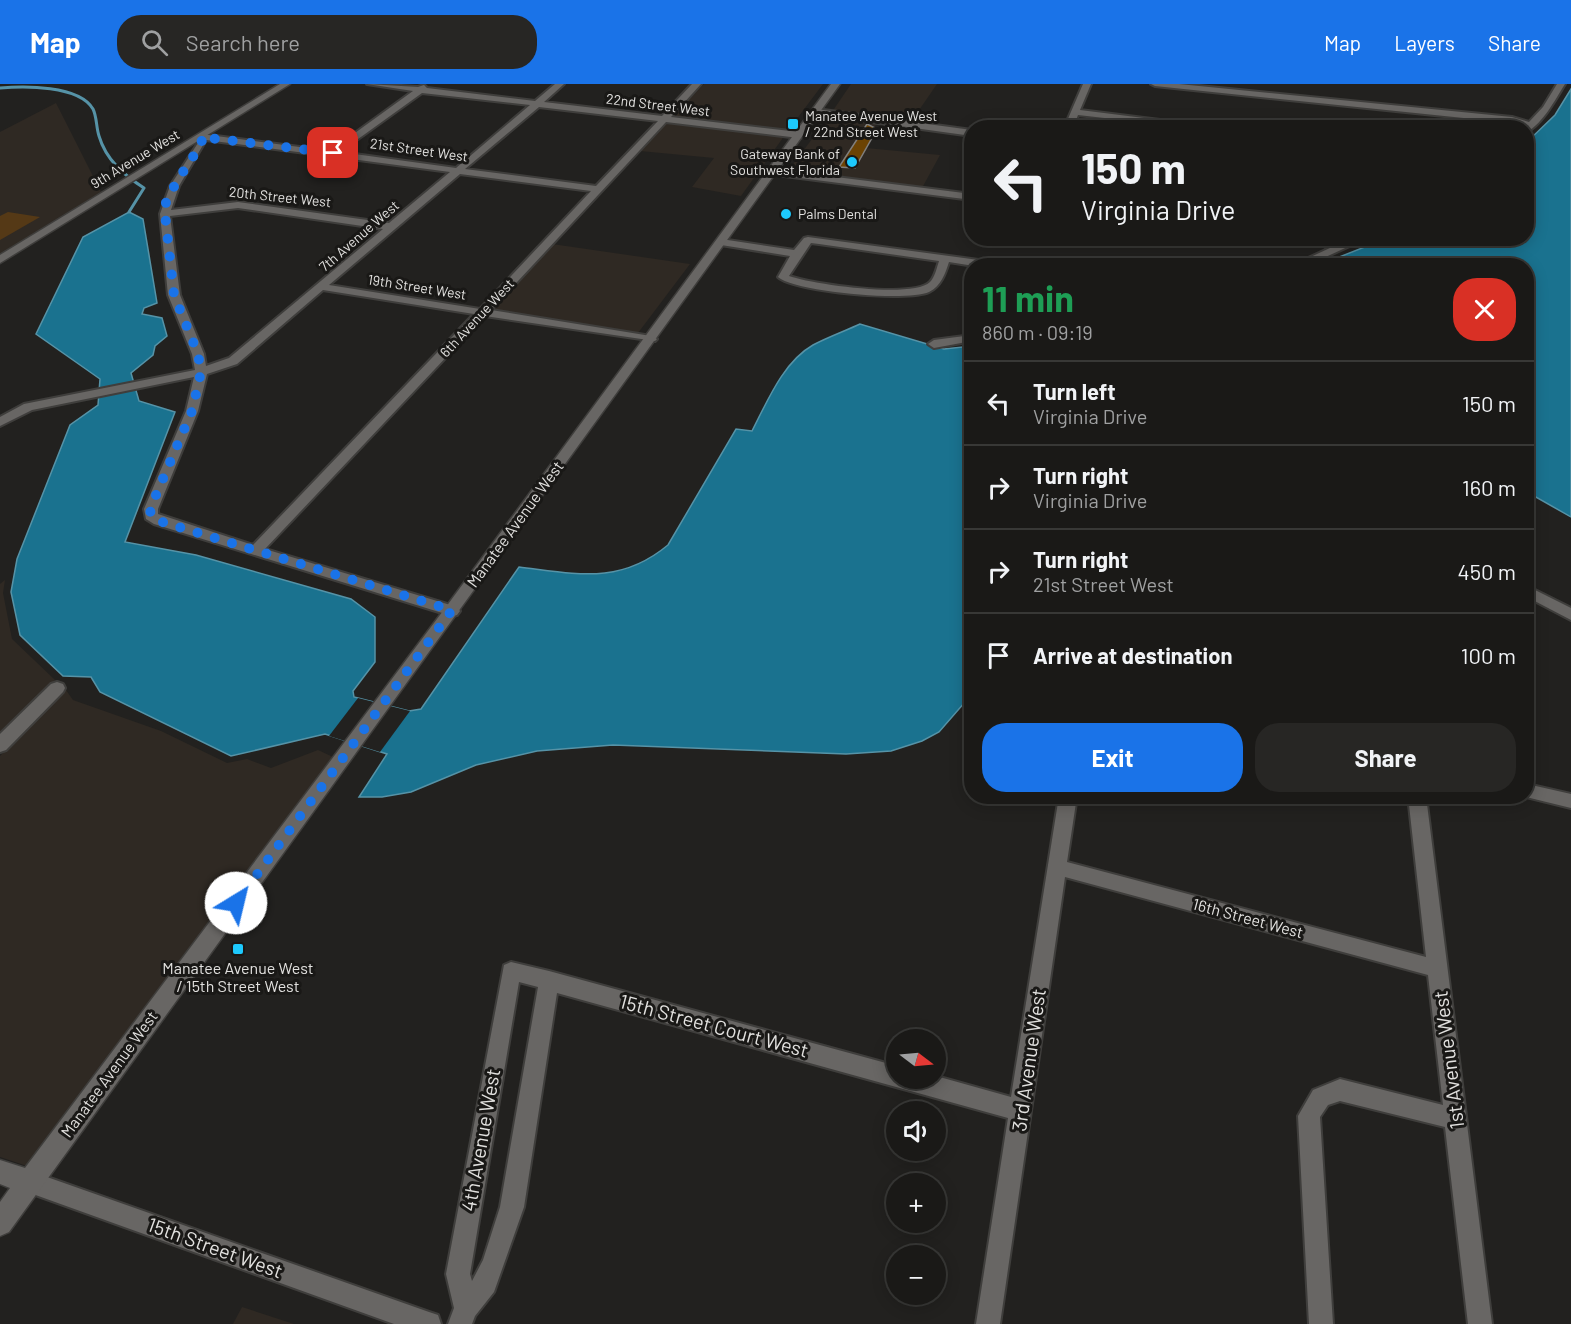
<!DOCTYPE html>
<html lang="en">
<head>
<meta charset="utf-8">
<style>
	body { margin:0; font-family:Barlow,sans-serif; background:#272624; color:#f1f3f6; height:100vh; display:flex; flex-direction:column; font-size:22px; white-space:nowrap }
	* { box-sizing:border-box; margin:0 }
	p { font-size:20px; color:#9fa0a1 }
	.icon { flex:none; width:33px; height:33px; fill:none; stroke:currentColor; stroke-width:2; stroke-linecap:round; stroke-linejoin:round }
	.map { position:relative; flex:1; overflow:hidden }
	.sheet { position:absolute; left:964px; top:174px; width:570px; height:546px; display:flex; flex-direction:column; background:#1a1917; border-radius:24px; box-shadow:0 3px 15px #0003,0 0 0 2px #383836 }
	.sheet>* { flex:none }
	.guide { position:absolute; left:964px; top:36px; width:570px; height:126px; border-radius:24px; box-shadow:0 3px 15px #0003,0 0 0 2px #383836; background:#1a1917; color:#f1f3f6; overflow:hidden }
	.needle { width:39px; rotate:106deg }
	.controls { position:absolute; left:886px; top:945px; display:grid; gap:12px }
	.controls a { display:grid; place-items:center; width:60px; height:60px; border-radius:50%; background:#1a1917; box-shadow:0 3px 15px #0003,0 0 0 2px #383836; font-size:30px }
	.pin { position:absolute; display:grid; place-items:center; width:51px; height:51px; color:#fff; margin:-26px; border-radius:12px; box-shadow:0 3px 9px #0006 }
	.me { position:absolute; width:66px; margin:-33px; rotate:36deg; stroke-linejoin:round; filter:drop-shadow(0 0 4px #0008) }
	.turn { display:flex; align-items:center; gap:21px; height:126px; padding:0 18px; font-size:27px }
	.turn .icon { width:78px; height:78px; stroke-width:2.5 }
	.turn b { display:block; font-size:42px; line-height:51px }
	.round { display:grid; place-items:center; flex:none; width:63px; height:63px; border-radius:24px; background:#272624 }
	.head { display:flex; align-items:center; justify-content:space-between; height:102px; padding:0 18px }
	h1 { font-size:36px; font-weight:700; line-height:45px; color:#1e9e55 }
	.primary-button { display:flex; gap:12px; margin-top:auto; padding:12px 18px }
	.primary-button a { flex:1; height:69px; border-radius:24px; background:#1a73e8; color:#fff; font-size:24px; font-weight:700; line-height:69px; text-align:center }
	.primary-button a+a { background:#272624; color:#f1f3f6 }
	ul { padding:0; list-style:none }
	li { display:flex; align-items:center; gap:18px; height:84px; padding:0 18px; border-top:2px solid #383836 }
	li div { flex:1 }
	li b { display:block; font-size:22px }
	li em { font-style:normal }
	header { display:flex; align-items:center; gap:36px; box-sizing:border-box; height:84px; padding:0 30px; background:#1a73e8; color:#fff }
	header strong { font-size:28px }
	nav { display:flex; gap:33px; margin-inline-start:auto; font-size:21px }
	.search { width:420px; height:54px; background:#272624; display:flex; align-items:center; gap:15px; box-sizing:border-box; padding:0 21px; border-radius:24px; color:#9fa0a1; font-size:22px }
	.map>svg:first-child { display:block }
	.built { fill:#2f2923 }
	.green { fill:#553916 }
	.water { fill:#1a728f; stroke:#5693a7; stroke-width:1.5 }
	.pier { fill:#22211f }
	.lines { fill:none; stroke-linecap:round; stroke-linejoin:round }
	.stream { stroke:#5693a7; stroke-width:3 }
	.building { fill:#6c4303; stroke:#817f7d; stroke-width:1.5 }
	.street-casing { stroke:#3f3e3c; stroke-width:4 }
	.secondary-casing { stroke:#3f3e3c; stroke-width:3 }
	.street { fill:#686664; fill-rule:evenodd }
	.secondary { fill:#686664; fill-rule:evenodd }
	.route { stroke:#1a73e8; stroke-width:10; stroke-dasharray:0 18 }
	.poi-dot { fill:#1dc9fd; stroke:#191816; stroke-width:2 }
	.labels { text-anchor:middle; stroke-width:6; stroke-linejoin:round; paint-order:stroke }
	.far-street-label { font-size:14px; fill:#e2e1df; stroke:#191816 }
	.far-poi-label { font-size:14px; fill:#e2e1df; stroke:#191816; text-anchor:start }
	.street-label { font-size:16px; fill:#e2e1df; stroke:#191816 }
	.poi-label { font-size:16px; fill:#e2e1df; stroke:#191816 }
	.near-street-label { font-size:20px; fill:#e2e1df; stroke:#191816 }
</style>
</head>
<body>
<header>
<strong>Map</strong>
<div class="search"><svg class="icon" aria-label="search" viewBox="0 0 24 24"><circle cx="10" cy="10" r="6"/><path d="M15 15l6 6"/></svg>Search here</div>
<nav><a>Map</a><a>Layers</a><a>Share</a></nav>
</header>
<div class="map">
<svg width="1571" height="1240" viewBox="0 0 1571 1240">
	<rect width="100%" height="100%" fill="#22211f"/>
	<!-- built -->
	<g class="built">
		<polygon points="704,0 823,0 787,48 671,34"/>
		<polygon points="851,0 937,0 915,32 883,27 879,34 832,28"/>
		<polygon points="56,19 101,108 0,170 0,48"/>
		<polygon points="830,31 877,38 866,64 940,71 922,104 788,87"/>
		<polygon points="668,37 785,51 741,112 692,103 714,74 640,67"/>
		<polygon points="552,160 690,180 638,249 491,226"/>
		<polygon points="5,496 3,509 12,555 55,596 0,650 0,500"/>
		<polygon points="66,606 73,616 161,647 227,679 247,675 271,684 318,666 333,673 27,1082 0,1073 0,672"/>
		<polygon points="242,1223 294,1240 233,1240"/>
	</g>
	<!-- green -->
	<polygon class="green" points="8,128 40,133 0,156 0,132"/>
	<!-- water -->
	<g class="water">
		<polygon points="1571,5 1571,433 1527,408 1527,182 1319,181 1385,155 1527,154 1527,58 1555,31"/>
		<path d="M129,128L143,135L157,219L144,224L142,230L162,234L167,252L155,262L153,271L131,289L139,317L175,328L125,458L196,471L351,515L375,533V578L353,607L354,613L409,627L421,625L519,483C577,490 620,501 668,461L736,345L752,347C767,318 783,278 813,261C828,253 845,247 860,240L944,265L972,262V610L939,648L922,657L891,667L846,670L613,661L537,667L476,681L411,708L382,713H359L387,670L325,650L231,672L100,608L91,593L63,592L20,551L11,508L17,475L70,341L98,321L100,295L36,250L83,153Z"/>
	</g>
	<!-- pier -->
	<polygon class="pier" points="358,614 410,627 380,668 329,652"/>
	<g class="lines">
		<!-- stream -->
		<path class="stream" d="M0,4C24,2 79,1 93,25C97,33 96,43 99,52C106,76 124,91 144,104L129,128"/>
	</g>
	<!-- building -->
	<polygon class="building" points="867,40 877,45 855,84 839,83"/>
	<g class="lines">
		<!-- street casing -->
		<g class="street-casing">
			<g id="street">
				<path d="M367,0L418,3L424,1L427,4L535,17L555,0H564L544,18L662,32L692,0H701L671,33L799,48L803,51L799,54L666,38L491,226L651,252L657,255L655,257L485,232L265,465L457,523L460,527L457,531L452,532L154,440L146,435L144,425L186,327L194,293L32,326L0,342V333L24,320L195,286L192,270L168,211L160,130L170,102L198,59L197,53L201,50L330,67L413,7ZM422,9L530,21L456,84L340,68ZM539,23L658,37L596,102L465,85ZM206,56L450,88L389,139L238,118L171,126L179,102ZM460,90L591,107L480,225L329,201ZM238,124L383,145L229,274L206,282L204,270L180,211L170,132ZM323,206L474,230L253,461L158,430V425L198,327L207,290L237,280Z"/>
				<polygon points="1083,0 1091,0 1080,26 1224,44 1192,44 1078,31 1073,44 1064,44"/>
				<path d="M1151,0H1179L1512,33L1529,38L1543,23L1557,0H1565C1555,16 1543,39 1527,48V44H1524L1525,42L1512,39L1155,2Z"/>
				<polygon points="816,25 972,46 972,52 813,30 813,26"/>
				<polygon points="772,85 972,110 972,116 769,90 767,88"/>
				<path d="M808,153L1001,179L1006,182H974L949,178C945,190 941,202 929,208C907,218 795,208 778,193L790,172L721,161L716,158L721,155L794,166L804,154ZM811,159L819,160L939,177C937,183 935,193 930,198C913,215 811,200 789,192Z"/>
				<polygon points="1299,154 1324,154 1339,160 1352,154 1367,154 1306,182 1291,182 1330,164"/>
				<polygon points="972,251 972,257 934,264 928,260 934,256"/>
				<polygon points="1527,502 1571,524 1571,536 1527,513"/>
				<polygon points="57,598 63,600 65,604 63,608 6,666 0,668 0,650 51,600"/>
				<polygon points="1527,700 1571,710 1571,724 1522,712 1527,712"/>
				<path d="M1059,712H1077L1067,778L1426,873L1408,712H1426L1492,1240H1468L1445,1043L1340,1017L1328,1021L1320,1033L1333,1240H1309L1298,1032L1313,1006L1340,995L1443,1021L1428,891L1065,793L1000,1240H976L1008,1034L557,909L524,1123L494,1208L475,1232L472,1240H448L454,1224L446,1190L504,881L511,878L549,887L897,982V994H936V992L1011,1013ZM519,898L538,903L500,1123L483,1176L472,1197L470,1190Z"/>
				<polygon points="30,1087 429,1228 438,1231 441,1240 394,1240 30,1109 22,1106 19,1098 22,1090"/>
			</g>
		</g>
		<!-- secondary casing -->
		<g class="secondary-casing">
			<g id="secondary">
				<polygon points="280,0 290,0 0,179 0,171"/>
				<polygon points="831,0 840,0 9,1148 0,1152 0,1118 10,1104 0,1100 0,1076 25,1084 446,523"/>
			</g>
		</g>
		<!-- street -->
		<use href="#street" class="street"/>
		<!-- secondary -->
		<use href="#secondary" class="secondary"/>
	</g>
	<g class="lines">
		<!-- route -->
		<polyline class="route" points="236,819 452,526 159,437 151,432 150,425 192,327 201,288 198,270 174,211 165,130 166,118 177,97 202,59 201,53 333,69"/>
	</g>
	<!-- markers -->
	<g class="poi-dot">
		<rect x="787" y="34" width="12" height="12" rx="3"/>
		<circle cx="852" cy="78" r="6"/>
		<circle cx="786" cy="130" r="6"/>
		<rect x="232" y="859" width="12" height="12" rx="3"/>
	</g>
	<g class="labels">
		<!-- far-street labels -->
		<g class="far-street-label">
			<text transform="translate(658 21) rotate(7)" y="5">22nd Street West</text>
			<text transform="translate(419 66) rotate(8)" y="5">21st Street West</text>
			<text transform="translate(135 75) rotate(-31)" y="5">9th Avenue West</text>
			<text transform="translate(280 113) rotate(6)" y="5">20th Street West</text>
			<text transform="translate(359 152) rotate(-41)" y="5">7th Avenue West</text>
			<text transform="translate(417 203) rotate(9)" y="5">19th Street West</text>
			<text transform="translate(477 234) rotate(-47)" y="5">6th Avenue West</text>
		</g>
		<!-- far-poi labels -->
		<g class="far-poi-label">
			<text x="805" y="37">Manatee Avenue West<tspan x="805" dy="16">/ 22nd Street West</tspan></text>
			<text x="840" y="75" text-anchor="end">Gateway Bank of<tspan x="840" dy="16">Southwest Florida</tspan></text>
			<text x="798" y="135">Palms Dental</text>
		</g>
		<!-- street labels -->
		<g class="street-label">
			<text transform="translate(515 440) rotate(-54)" y="6">Manatee Avenue West</text>
			<text transform="translate(1248 834) rotate(15)" y="6">16th Street West</text>
			<text transform="translate(109 990) rotate(-54)" y="6">Manatee Avenue West</text>
		</g>
		<!-- poi labels -->
		<g class="poi-label">
			<text x="238" y="890">Manatee Avenue West<tspan x="238" dy="18">/ 15th Street West</tspan></text>
		</g>
		<!-- near-street labels -->
		<g class="near-street-label">
			<text transform="translate(714 942) rotate(15)" y="7">15th Street Court West</text>
			<text transform="translate(1029 976) rotate(-82)" y="7">3rd Avenue West</text>
			<text transform="translate(1449 976) rotate(-97)" y="7">1st Avenue West</text>
			<text transform="translate(481 1056) rotate(-80)" y="7">4th Avenue West</text>
			<text transform="translate(215 1164) rotate(20)" y="7">15th Street West</text>
		</g>
	</g>
</svg>
<div class="controls">
<a><svg class="needle" viewBox="-14 -14 28 28"><path d="M0-13l5 13h-10z" fill="#e53935"/><path d="M0 13l5-13h-10z" fill="#9fa0a1"/></svg></a>
<a><svg class="icon" aria-label="sound" viewBox="0 0 24 24"><path d="M4 9h4l5-4v14l-5-4H4zM17 9q2 3 0 6"/></svg></a>
<a>+</a>
<a>−</a>
</div>
<div class="pin" style="left:333px;top:69px;background:#d93025"><svg class="icon" aria-label="arrive" viewBox="0 0 24 24"><path d="M6 21V4h12l-3 4 3 4H6"/></svg></div>
<svg class="me" style="left:236px;top:819px" viewBox="-20 -20 40 40"><circle r="19" fill="#fff"/><path d="M0-13L10 11 0 6-10 11z" fill="#1a73e8"/></svg>
<div class="guide">
<div class="turn"><svg class="icon" aria-label="left" viewBox="0 0 24 24"><path d="M17 20v-9H6M10 6l-5 5 5 5"/></svg><div><b>150 m</b>Virginia Drive</div></div>
</div>
<section class="sheet">
<div class="head"><div><h1>11 min</h1><p>860 m · 09:19</p></div><a class="round" style="background:#d93025;color:#fff"><svg class="icon" aria-label="close" viewBox="0 0 24 24"><path d="M6 6l12 12M18 6L6 18"/></svg></a></div>
<ul>
<li><svg class="icon" aria-label="left" viewBox="0 0 24 24"><path d="M17 20v-9H6M10 6l-5 5 5 5"/></svg><div><b>Turn left</b><p>Virginia Drive</p></div><em>150 m</em></li>
<li><svg class="icon" aria-label="right" viewBox="0 0 24 24"><path d="M7 20v-9h11M14 6l5 5-5 5"/></svg><div><b>Turn right</b><p>Virginia Drive</p></div><em>160 m</em></li>
<li><svg class="icon" aria-label="right" viewBox="0 0 24 24"><path d="M7 20v-9h11M14 6l5 5-5 5"/></svg><div><b>Turn right</b><p>21st Street West</p></div><em>450 m</em></li>
<li><svg class="icon" aria-label="arrive" viewBox="0 0 24 24"><path d="M6 21V4h12l-3 4 3 4H6"/></svg><div><b>Arrive at destination</b></div><em>100 m</em></li>
</ul>
<div class="primary-button"><a>Exit</a><a>Share</a></div>
</section>
</div>
</body>
</html>
